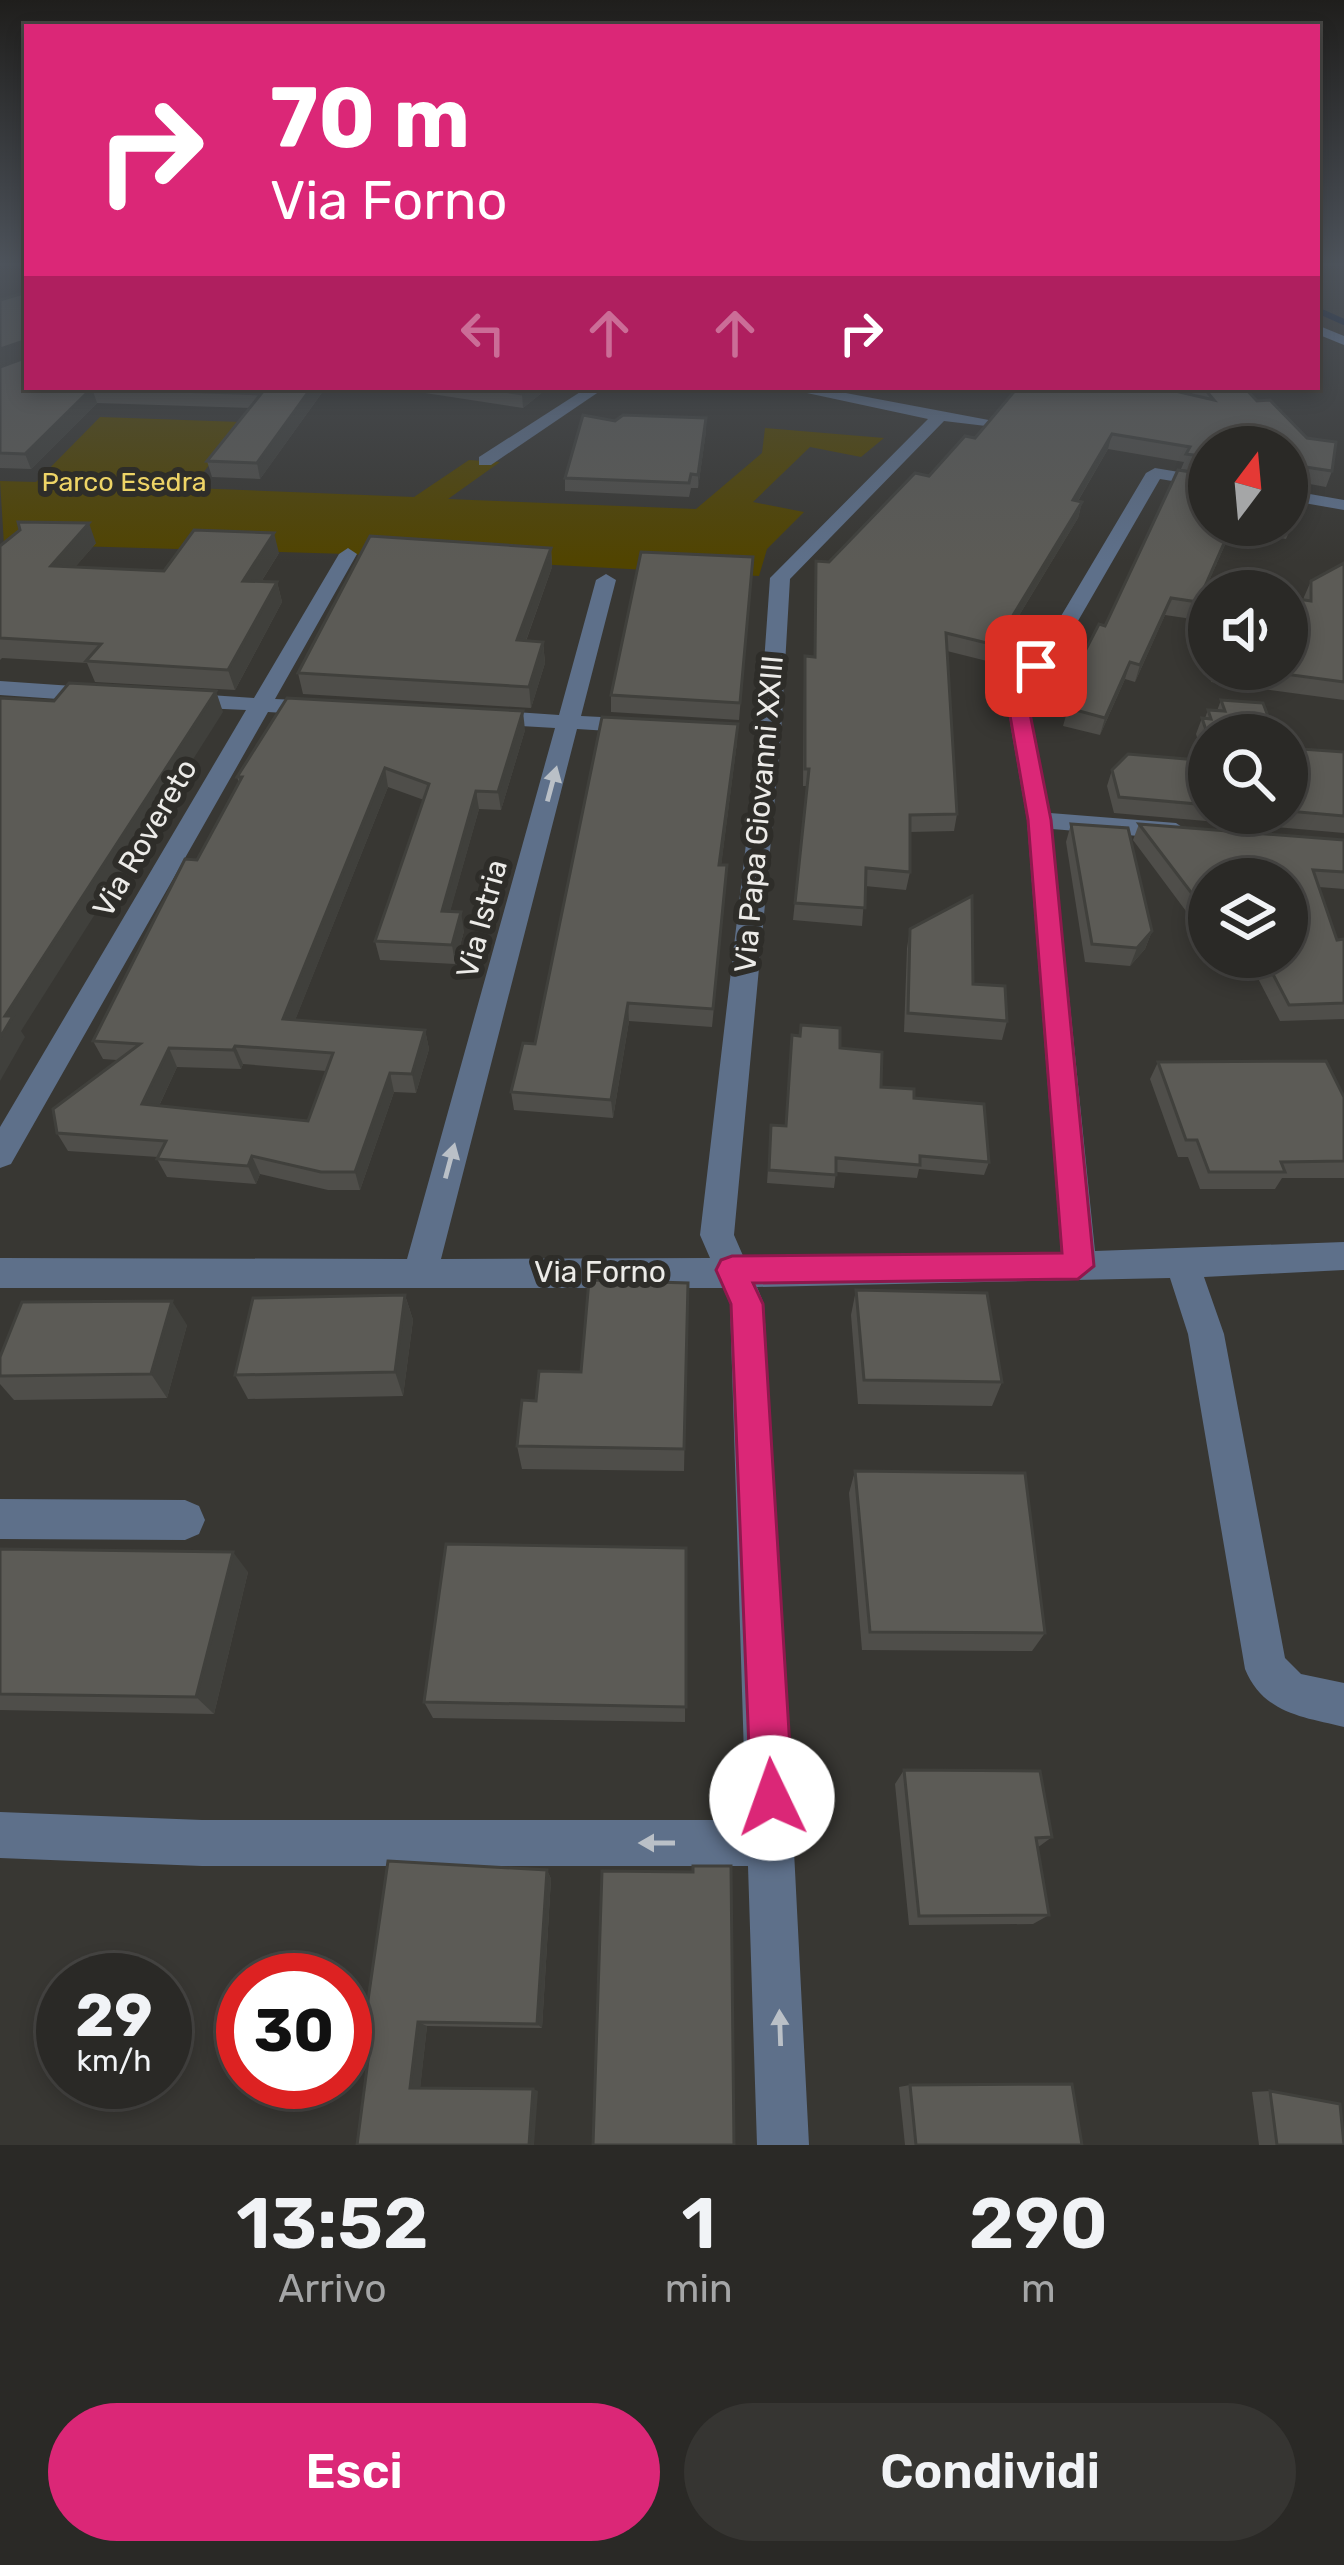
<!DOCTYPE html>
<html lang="it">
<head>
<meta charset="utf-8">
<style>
	body { margin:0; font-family:Rubik,sans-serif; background:#363532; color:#f1f3f6; height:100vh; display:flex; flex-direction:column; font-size:45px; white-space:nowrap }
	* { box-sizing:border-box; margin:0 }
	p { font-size:39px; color:#a5a6a7 }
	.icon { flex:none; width:66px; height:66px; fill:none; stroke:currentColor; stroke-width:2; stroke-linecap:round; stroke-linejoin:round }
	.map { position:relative; height:2145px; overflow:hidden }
	.drawer { display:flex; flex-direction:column; background:#2a2926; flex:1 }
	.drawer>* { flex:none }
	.guide { position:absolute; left:24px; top:24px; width:1296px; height:366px; border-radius:0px; box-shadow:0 6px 18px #0003,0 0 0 3px #464543; background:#db2777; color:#fff; overflow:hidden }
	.needle { width:78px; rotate:16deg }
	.tools { position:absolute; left:1188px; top:426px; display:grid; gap:24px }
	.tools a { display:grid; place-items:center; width:120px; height:120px; border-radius:50%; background:#2a2926; box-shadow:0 6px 18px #0003,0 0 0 3px #464543; font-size:60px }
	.speed { position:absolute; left:36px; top:1953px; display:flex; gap:24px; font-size:60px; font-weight:700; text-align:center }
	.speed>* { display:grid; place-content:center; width:156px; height:156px; border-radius:50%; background:#2a2926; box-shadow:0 6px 18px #0003,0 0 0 3px #464543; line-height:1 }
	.speed small { font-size:30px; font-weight:400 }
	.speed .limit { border:18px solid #d22; background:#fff; color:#111 }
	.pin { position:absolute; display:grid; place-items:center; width:102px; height:102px; color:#fff; margin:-51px; border-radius:24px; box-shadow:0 6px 18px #0006 }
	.me { position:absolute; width:132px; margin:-66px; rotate:357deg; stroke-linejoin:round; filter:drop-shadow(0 0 9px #0008) }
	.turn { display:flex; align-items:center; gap:42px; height:252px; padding:0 48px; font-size:54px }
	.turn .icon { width:156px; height:156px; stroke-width:2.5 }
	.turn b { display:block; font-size:84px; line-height:102px }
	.lanes { display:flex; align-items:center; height:114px; padding:0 48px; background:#0003; justify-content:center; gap:60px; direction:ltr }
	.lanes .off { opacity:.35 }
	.eta { display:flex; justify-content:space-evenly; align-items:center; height:204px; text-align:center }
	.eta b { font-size:72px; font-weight:600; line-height:84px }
	.primary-button { display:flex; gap:24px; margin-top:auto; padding:24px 48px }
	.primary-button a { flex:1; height:138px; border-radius:72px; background:#db2777; color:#fff; font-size:48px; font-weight:600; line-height:138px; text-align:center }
	.primary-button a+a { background:#363532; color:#f1f3f6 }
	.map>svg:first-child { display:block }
	.green { fill:#514400 }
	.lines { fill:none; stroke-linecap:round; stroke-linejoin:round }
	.stream { stroke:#00173e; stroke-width:6 }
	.minor { fill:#5e708a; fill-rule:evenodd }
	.secondary { fill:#738eb8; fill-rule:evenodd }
	.wall { fill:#4f4e4a; fill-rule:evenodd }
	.shaded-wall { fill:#40403c }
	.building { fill:#5c5b56; stroke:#40403c; stroke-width:3; fill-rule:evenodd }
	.oneway { fill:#bac0c7 }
	.route { fill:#db2777; stroke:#8e194d; stroke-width:3 }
	.labels { text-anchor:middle; stroke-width:12; stroke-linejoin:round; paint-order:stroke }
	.far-park-label { font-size:27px; fill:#eed466; stroke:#2e2d29 }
	.street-label { font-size:30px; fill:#ecebe8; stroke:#2e2d29 }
</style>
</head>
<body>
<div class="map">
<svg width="1344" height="2145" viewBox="0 0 1344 2145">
	<rect width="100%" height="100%" fill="#383733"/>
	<!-- green -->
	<polygon class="green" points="100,417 241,422 192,488 414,497 469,460 500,462 448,499 696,509 762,453 765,428 884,438 861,457 810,447 753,502 804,512 767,549 759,576 348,554 4,544 0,481 36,482"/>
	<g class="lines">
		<!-- stream -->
		<polyline class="stream" points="1317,310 1344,322"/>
		<!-- minor -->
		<g class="minor">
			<polygon points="588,387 606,387 491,465 479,465 479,457"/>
			<path d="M779,387H814L994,421L986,426L944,421L790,579L781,733L734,1235L744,1258L1061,1252L1027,820L1005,693L1048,638L1146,473L1155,468L1209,477V487L1160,479L1067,640L1027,693L1050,813L1176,823L1188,831L1176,839L1052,829L1095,1251L1344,1242V1270L1204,1277L1224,1334L1285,1658L1301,1674L1344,1683V1727C1302,1717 1263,1713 1245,1669L1188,1334L1170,1278L757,1287L764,1304L793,1832L797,1843L794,1851L809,2145H757L748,1866H202L0,1858V1812L202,1820H746L730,1304L723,1288H0V1258L407,1259L555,728L485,724L474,717L485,710L559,715L596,580L606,574L616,580L581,716L641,719L652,726L641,733L577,729L441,1259L710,1258L700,1235L759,733L770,578L928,419Z"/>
			<polygon points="1287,490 1344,500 1344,510 1287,500"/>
			<polygon points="348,548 357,554 275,699 317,701 328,708 317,715 268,712 11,1164 0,1168 0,1127 246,710 180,707 169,700 180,693 254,698 339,554"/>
			<polygon points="0,681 102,688 113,695 102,702 0,695"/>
			<polygon points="0,1499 185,1500 199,1506 205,1520 199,1534 185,1540 0,1539"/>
		</g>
		<!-- secondary -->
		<polygon class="secondary" points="1317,325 1344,336 1344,345 1317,334"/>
	</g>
	<!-- wall -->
	<g class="wall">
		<polygon points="0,300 326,387 260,479 212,477 207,461 250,408 97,403 31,469 0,468 0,367 26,357 0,365"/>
		<polygon points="326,387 368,387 361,392"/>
		<polygon points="386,387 549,387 523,408"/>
		<polygon points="1187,387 1244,387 1332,471 1326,487 1299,482 1298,487 1289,487 1293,523 1286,539 1232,529 1192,619 1165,615 1135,682 1125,679 1100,735 1063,726 1069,705 1062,703 1067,686 1105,626 1209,525 1287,525 1287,447 1209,447 1209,473 1181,469 1184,462 1108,449 1078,501 1082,502 1078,518 991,662 947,651 957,814 954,831 910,832 910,872 906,890 865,886 862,926 793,920 807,786 803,786 804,673 805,656 814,657 816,561 829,562 975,438 1194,396"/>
		<polygon points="615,421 706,431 698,488 691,488 689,497 565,491 565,478"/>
		<polygon points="96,543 75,567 164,571 279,553 261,582 277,582 282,602 235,690 95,682 87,663 2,658 0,660 0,546"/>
		<polygon points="551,548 552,567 526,641 543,642 545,663 531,708 303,694 298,673"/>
		<polygon points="753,557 739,720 611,712 611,695"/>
		<polygon points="1344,563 1344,700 1211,682 1216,669 1287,669 1304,597 1311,581"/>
		<polygon points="1221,700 1263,703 1209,735 1209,813 1287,813 1287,748 1344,752 1344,833 1114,813 1107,786 1112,770 1204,760 1196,734 1202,718 1205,718 1208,710 1217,711"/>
		<path d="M525,730L501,810L479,809L450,911L464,931L455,964L380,960L375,941L424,800L388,787L295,1020L425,1030L429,1049L416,1093L394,1092L360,1190H328L260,1174L256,1184L167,1177L157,1159L158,1157L68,1151L57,1133L117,1060L103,1059L93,1041L197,860L239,783L237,777ZM243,1064L326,1071L308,1121L159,1106L177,1067L241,1069Z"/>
		<polygon points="737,742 721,865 726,884 712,1027 629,1021 613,1118 514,1110 511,1092 535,1044"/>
		<polygon points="1071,824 1152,931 1145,949 1130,966 1085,962 1066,842"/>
		<polygon points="1139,824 1344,840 1344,889 1319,887 1337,940 1344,939 1344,1019 1280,1021 1250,963 1226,965 1220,957 1287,957 1209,879 1209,942 1133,840"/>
		<polygon points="910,929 973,984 1007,1021 1002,1040 904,1032 907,948"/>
		<polygon points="840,1048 881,1087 914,1098 989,1162 984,1175 919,1169 917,1178 836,1172 834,1188 767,1183 771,1125 785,1126"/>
		<polygon points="1158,1062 1344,1097 1344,1178 1282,1178 1275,1189 1200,1189 1188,1157 1178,1157 1150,1079"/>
		<polygon points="688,1283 684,1471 522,1469 517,1446 536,1401 581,1372"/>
		<polygon points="856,1290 1002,1382 992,1406 858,1404 851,1315"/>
		<polygon points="405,1295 413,1320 403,1396 248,1399 235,1375"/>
		<polygon points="187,1325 167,1398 14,1400 0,1384 0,1357"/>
		<polygon points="855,1471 1045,1633 1032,1651 862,1650 849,1493"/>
		<polygon points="686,1548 685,1722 433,1718 424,1702"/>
		<polygon points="0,1549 248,1572 214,1714 0,1710"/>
		<polygon points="904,1770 1052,1837 1037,1848 1049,1915 1033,1924 909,1925 895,1784"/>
		<polygon points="547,1870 551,1879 542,2028 427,2026 420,2088 538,2091 357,2145 372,2031 364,2028"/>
		<polygon points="910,2085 1082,2145 905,2145 899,2087"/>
		<polygon points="1270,2091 1344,2145 1259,2145 1252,2092"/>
	</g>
	<!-- shaded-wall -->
	<g class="shaded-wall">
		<polygon points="21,342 26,357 0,365 0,349"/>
		<polygon points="312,387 326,387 260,479 257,463"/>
		<polygon points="530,387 549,387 523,408 522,394"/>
		<polygon points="92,388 97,403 31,469 25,454"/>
		<polygon points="706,418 706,431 698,488 698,475"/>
		<polygon points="1112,434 1108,449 1069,516 1073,500"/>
		<polygon points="1082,502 1078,518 991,662 995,645"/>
		<polygon points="89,523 96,543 59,586 51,566"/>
		<polygon points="1232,525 1233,525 1192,619 1198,602"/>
		<polygon points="274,533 279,553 249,601 243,581"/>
		<polygon points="551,548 552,567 519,660 517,640"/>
		<polygon points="277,582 282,602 235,690 228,670"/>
		<polygon points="1171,598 1165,615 1135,682 1140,665"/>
		<polygon points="543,642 545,663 531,708 529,687"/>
		<polygon points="1130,662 1125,679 1100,735 1105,718"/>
		<polygon points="216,691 223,712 21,1031 25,1037 0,1081 0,1038 5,1016"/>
		<polygon points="523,711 525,730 501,810 498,792"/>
		<polygon points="738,724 737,742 719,883 719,865"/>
		<polygon points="385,768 388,787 294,1023 283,1019"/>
		<polygon points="476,791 479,809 445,930 442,911"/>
		<polygon points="461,912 464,931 455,964 452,945"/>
		<polygon points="1152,931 1145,949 1130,966 1137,948"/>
		<polygon points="628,1003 629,1021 613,1118 611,1100"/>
		<polygon points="425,1030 429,1049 416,1093 412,1074"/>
		<polygon points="235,1046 243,1064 241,1069 233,1050"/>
		<polygon points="169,1048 177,1067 151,1123 142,1104"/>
		<polygon points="390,1073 394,1092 360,1190 355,1172"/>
		<polygon points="252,1156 260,1174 256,1184 248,1166"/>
		<polygon points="405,1295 413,1320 403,1396 395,1372"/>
		<polygon points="172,1301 187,1325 167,1398 151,1374"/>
		<polygon points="233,1552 248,1572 214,1714 196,1697"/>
		<polygon points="547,1870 551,1879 542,2028 537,2024"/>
		<polygon points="418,2022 427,2026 420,2090 410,2088"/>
		<polygon points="533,2089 538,2091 534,2145 529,2145"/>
	</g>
	<!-- building -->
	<g class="building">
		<polygon points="27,292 27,387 312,387 257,463 207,461 261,394 92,388 25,454 0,453 0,367 25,358 26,347 21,342 0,349 0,300"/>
		<polygon points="479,387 530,387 522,394"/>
		<polygon points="1018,387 1158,387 1214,400 1203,387 1244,387 1257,401 1270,400 1307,438 1336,442 1332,471 1305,467 1303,472 1290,471 1289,487 1300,490 1293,523 1287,522 1287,447 1209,447 1209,457 1186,454 1190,447 1112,434 1073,500 1082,502 995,645 946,633 957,814 910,815 910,872 866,868 865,908 795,903 809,769 805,769 805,656 815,657 816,561 829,562 915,473 929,476 965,436 975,438"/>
		<polygon points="583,415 615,421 623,415 706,418 698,475 691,474 689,483 565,478"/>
		<polygon points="1178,470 1209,475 1209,525 1232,525 1198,602 1171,598 1140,665 1130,662 1105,718 1068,708 1077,689 1067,686 1099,624 1105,626"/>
		<polygon points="18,522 89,523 51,566 164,571 194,530 274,533 243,581 277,582 228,670 86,661 101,644 0,638 0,546 20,530"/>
		<polygon points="370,536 551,548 517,640 543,642 529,687 298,673"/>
		<polygon points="641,552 753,557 740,703 611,695"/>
		<polygon points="1344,563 1344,682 1247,669 1287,669 1287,608 1298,599 1311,601 1311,581"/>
		<polygon points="69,683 216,691 5,1016 13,1016 0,1038 0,698 54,701"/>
		<path d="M287,698L523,711L498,792L476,791L442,911L461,912L452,945L375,941L429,784L385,768L283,1019L425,1030L412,1074L390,1073L355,1172H321L252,1156L248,1166L157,1159L166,1141L57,1133L53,1109L140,1044L93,1041L185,859L197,860L242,777H237ZM235,1046L333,1053L308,1121L142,1104L169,1048L233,1050Z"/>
		<polygon points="1221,700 1263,703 1275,735 1209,735 1209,739 1202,718 1211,719 1208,710 1225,711"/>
		<polygon points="602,717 738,724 719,865 727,865 713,1009 628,1003 611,1100 511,1092 523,1043 535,1044"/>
		<polygon points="1287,748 1344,752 1344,816 1287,811"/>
		<polygon points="1128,754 1209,761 1209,805 1119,797 1112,770"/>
		<polygon points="1071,824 1128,828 1152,931 1137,948 1092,944"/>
		<polygon points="1139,824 1344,840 1344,872 1313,870 1337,940 1344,939 1344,1003 1289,1005 1264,957 1287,957 1287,879 1209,879 1209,916"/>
		<polygon points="972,896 973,984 1005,986 1007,1021 908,1013 910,929"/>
		<polygon points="801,1025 840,1028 840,1048 882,1052 881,1087 914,1089 914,1098 984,1104 989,1162 920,1156 920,1165 836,1158 836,1175 769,1170 771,1125 786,1126 792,1035 800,1036"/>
		<polygon points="1326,1061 1344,1097 1344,1161 1281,1162 1285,1172 1209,1172 1197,1140 1186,1140 1158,1062"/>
		<polygon points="589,1280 688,1283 684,1449 517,1446 522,1400 536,1401 539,1371 581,1372"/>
		<polygon points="856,1290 987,1293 1002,1382 864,1380"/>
		<polygon points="405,1295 395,1372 235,1375 253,1298"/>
		<polygon points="172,1301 151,1374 0,1376 0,1357 22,1302"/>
		<polygon points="855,1471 1025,1473 1045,1633 870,1632"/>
		<polygon points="446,1544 686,1548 686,1707 424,1702"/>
		<polygon points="0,1549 233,1552 196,1697 0,1694"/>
		<polygon points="904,1770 1040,1771 1052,1837 1036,1838 1049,1915 919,1916"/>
		<polygon points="388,1861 547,1870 537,2024 418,2022 410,2088 533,2089 529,2145 357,2145 372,2029 364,2028"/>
		<polygon points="693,1866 731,1866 734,2145 593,2145 602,1871 693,1872"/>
		<polygon points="1072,2084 1082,2145 916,2145 910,2085"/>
		<polygon points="1270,2091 1340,2104 1344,2145 1277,2145"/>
	</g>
	<!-- one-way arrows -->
	<defs><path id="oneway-solid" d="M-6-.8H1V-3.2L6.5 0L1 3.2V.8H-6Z" transform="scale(3)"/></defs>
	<g class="oneway">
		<use href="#oneway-solid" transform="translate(552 784) rotate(-75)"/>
		<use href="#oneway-solid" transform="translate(450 1161) rotate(-75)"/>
		<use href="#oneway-solid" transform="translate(657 1843) rotate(-180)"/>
		<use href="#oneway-solid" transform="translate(780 2028) rotate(-92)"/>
	</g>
	<!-- sky -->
	<linearGradient id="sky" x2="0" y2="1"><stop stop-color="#1f1e1c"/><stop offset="0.47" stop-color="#4d535b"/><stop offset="1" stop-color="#4d535b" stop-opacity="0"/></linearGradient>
	<rect width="1344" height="562" fill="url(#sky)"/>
	<!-- route -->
	<polygon class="route" points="1036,660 1046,666 1026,693 1051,820 1094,1266 1078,1279 753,1283 763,1304 793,1798 787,1813 772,1819 757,1813 751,1798 731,1304 716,1270 721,1260 732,1256 1062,1253 1028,820 1006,692"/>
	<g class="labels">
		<!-- far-park labels -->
		<g class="far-park-label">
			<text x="124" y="491">Parco Esedra</text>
		</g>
		<!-- street labels -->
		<g class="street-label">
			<text transform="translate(759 814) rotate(-85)" y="10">Via Papa Giovanni XXIII</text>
			<text transform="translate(145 838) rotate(-60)" y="10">Via Rovereto</text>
			<text transform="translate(482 919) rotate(-75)" y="10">Via Istria</text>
			<text x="600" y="1282">Via Forno</text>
		</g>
	</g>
</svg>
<div class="tools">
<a><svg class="needle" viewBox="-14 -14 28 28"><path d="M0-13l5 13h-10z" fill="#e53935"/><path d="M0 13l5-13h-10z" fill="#a5a6a7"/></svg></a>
<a><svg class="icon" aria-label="sound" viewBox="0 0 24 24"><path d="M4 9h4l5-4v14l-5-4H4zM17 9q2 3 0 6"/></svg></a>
<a><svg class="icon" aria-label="search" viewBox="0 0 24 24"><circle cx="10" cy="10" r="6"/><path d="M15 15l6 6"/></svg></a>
<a><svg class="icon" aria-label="layers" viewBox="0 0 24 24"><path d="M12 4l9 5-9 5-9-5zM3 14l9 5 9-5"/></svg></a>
</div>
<div class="speed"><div>29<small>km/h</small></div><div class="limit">30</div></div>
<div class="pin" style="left:1036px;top:666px;background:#d93025"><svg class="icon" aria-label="arrive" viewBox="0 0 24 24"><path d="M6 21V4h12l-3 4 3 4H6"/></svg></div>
<svg class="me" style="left:772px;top:1798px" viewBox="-20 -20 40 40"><circle r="19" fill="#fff"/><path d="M0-13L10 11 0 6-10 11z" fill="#db2777"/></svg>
<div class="guide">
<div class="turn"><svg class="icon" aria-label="right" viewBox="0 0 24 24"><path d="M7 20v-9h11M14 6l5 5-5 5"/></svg><div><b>70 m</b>Via Forno</div></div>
<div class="lanes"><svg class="icon off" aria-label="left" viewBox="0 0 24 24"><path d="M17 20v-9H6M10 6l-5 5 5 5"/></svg><svg class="icon off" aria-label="ahead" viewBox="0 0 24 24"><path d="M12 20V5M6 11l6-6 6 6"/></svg><svg class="icon off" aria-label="ahead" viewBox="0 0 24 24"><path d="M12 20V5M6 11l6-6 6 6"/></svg><svg class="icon" aria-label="right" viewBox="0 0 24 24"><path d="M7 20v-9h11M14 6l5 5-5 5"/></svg></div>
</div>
</div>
<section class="drawer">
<div class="eta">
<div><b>13:52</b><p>Arrivo</p></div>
<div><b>1</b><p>min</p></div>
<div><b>290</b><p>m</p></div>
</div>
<div class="primary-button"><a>Esci</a><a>Condividi</a></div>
</section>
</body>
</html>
